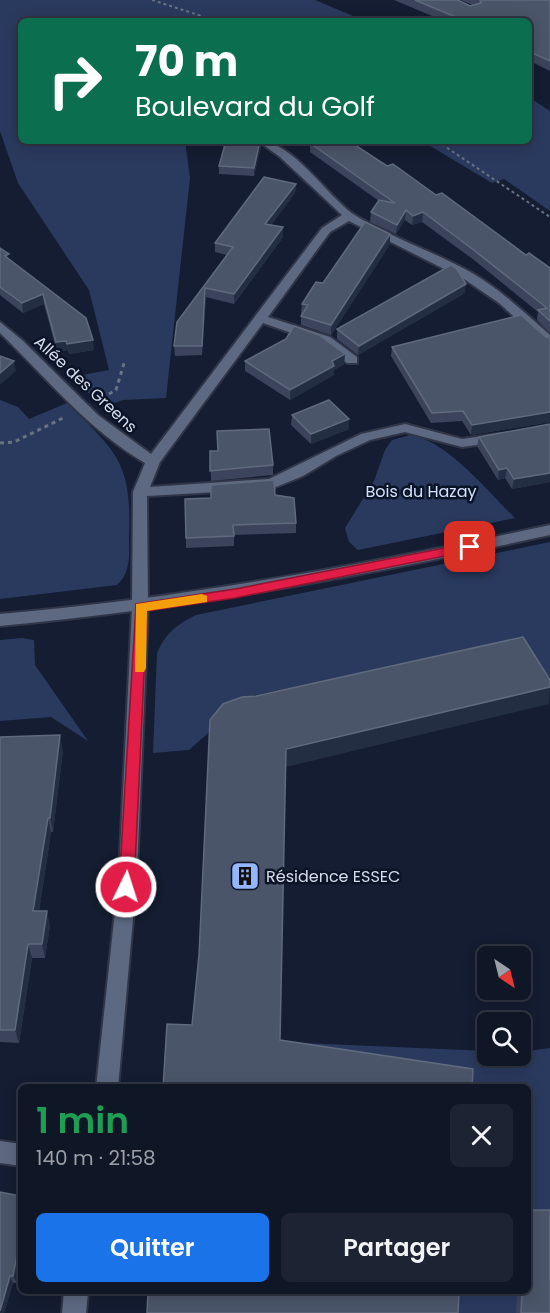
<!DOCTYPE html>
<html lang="fr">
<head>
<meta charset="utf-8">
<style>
	body { margin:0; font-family:Poppins,sans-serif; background:#1d2332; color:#f1f3f6; height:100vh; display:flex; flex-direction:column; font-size:22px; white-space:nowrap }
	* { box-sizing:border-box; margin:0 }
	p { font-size:20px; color:#9b9fa7 }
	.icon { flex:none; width:33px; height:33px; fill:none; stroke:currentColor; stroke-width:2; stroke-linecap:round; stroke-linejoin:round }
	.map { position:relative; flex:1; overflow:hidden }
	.panel { position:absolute; left:18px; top:1084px; width:513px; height:210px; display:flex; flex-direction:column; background:#0f1625; border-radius:9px; box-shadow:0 3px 15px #0003,0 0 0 2px #2f3542 }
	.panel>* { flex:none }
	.banner { position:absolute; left:18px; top:18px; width:514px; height:126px; border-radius:9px; box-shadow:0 3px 15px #0003,0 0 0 2px #2f3542; background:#0b6e4f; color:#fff; overflow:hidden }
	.needle { width:39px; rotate:145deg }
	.buttons { position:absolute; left:477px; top:946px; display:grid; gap:12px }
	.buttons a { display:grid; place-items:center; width:54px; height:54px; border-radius:9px; background:#0f1625; box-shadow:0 3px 15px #0003,0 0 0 2px #2f3542; font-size:30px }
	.pin { position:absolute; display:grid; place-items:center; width:51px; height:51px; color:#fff; margin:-26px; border-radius:12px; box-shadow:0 3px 9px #0006 }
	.me { position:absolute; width:66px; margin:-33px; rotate:4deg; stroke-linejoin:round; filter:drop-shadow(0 0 4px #0008) }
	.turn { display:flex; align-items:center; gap:21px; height:126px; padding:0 18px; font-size:27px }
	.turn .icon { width:78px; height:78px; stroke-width:2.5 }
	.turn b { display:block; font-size:42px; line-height:51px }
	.round { display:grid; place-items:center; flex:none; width:63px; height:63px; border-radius:9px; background:#1d2332 }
	.summary { display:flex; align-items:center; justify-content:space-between; height:102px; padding:0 18px }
	h1 { font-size:36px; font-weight:600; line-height:45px; color:#1e9e55 }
	.action { display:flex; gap:12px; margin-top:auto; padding:12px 18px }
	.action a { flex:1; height:69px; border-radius:9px; background:#1a73e8; color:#fff; font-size:24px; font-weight:600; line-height:69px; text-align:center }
	.action a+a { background:#1d2332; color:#f1f3f6 }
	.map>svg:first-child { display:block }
	.green { fill:#2a3a5e }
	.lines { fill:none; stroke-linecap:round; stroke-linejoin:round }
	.minor-casing { stroke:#303647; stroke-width:4 }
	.tertiary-casing { stroke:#303647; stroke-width:4 }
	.secondary-casing { stroke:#303647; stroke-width:4 }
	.path-far1 { stroke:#697283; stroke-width:2; stroke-dasharray:3 3; stroke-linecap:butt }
	.path { stroke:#697283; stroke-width:3; stroke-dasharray:4 4; stroke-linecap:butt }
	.minor { fill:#5d6981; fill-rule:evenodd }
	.tertiary { fill:#5d6981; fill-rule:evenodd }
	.secondary { fill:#5d6981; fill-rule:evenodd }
	.wall { fill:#3b445a }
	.shaded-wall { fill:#242e43 }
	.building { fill:#4b5569; stroke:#606a7d; stroke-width:1.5 }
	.route { fill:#e11d48; stroke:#92132f; stroke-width:1.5 }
	.slow { fill:#f59e0b }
	.labels { text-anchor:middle; stroke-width:5; stroke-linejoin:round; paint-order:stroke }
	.street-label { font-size:16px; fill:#d4dbe9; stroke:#0b1427 }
	.park-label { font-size:16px; fill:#d1e0ff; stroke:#0b1427 }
	.poi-label { font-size:16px; fill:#d4dbe9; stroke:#0b1427; text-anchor:start }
</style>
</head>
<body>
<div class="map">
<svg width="550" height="1313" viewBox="0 0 550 1313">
	<rect width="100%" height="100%" fill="#141d31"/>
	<!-- green -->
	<g class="green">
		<polygon points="0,0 315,0 365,21 21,21 21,141 185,141 190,178 166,398 123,400 103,407 72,377 109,370 89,290 18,183 0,131"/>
		<polygon points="530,98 550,111 550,211 504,179 492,183 422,141 530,141"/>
		<path d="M0,400L18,407L29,419L67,403C118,453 132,463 129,538C129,556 131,572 117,585L0,599Z"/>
		<path d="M410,435C447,440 488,492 515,518L358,550L349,542L345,528L374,481L385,450L392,440Z"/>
		<path d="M550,542V677L495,646L250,696L189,750L153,753L157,653C165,634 177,624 196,615Z"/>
		<polygon points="22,638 34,640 35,665 88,741 51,717 0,721 0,640"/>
		<polygon points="280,1042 487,1051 488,1056 520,1056 521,1052 550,1048 550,1313 455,1313 456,1292 528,1292 528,1088 469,1087"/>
	</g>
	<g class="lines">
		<!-- minor casing -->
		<g class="minor-casing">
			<g id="minor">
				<path d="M258,141C293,141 325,194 353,214C387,236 435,252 472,273C501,290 525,313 550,335V346L545,345L499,303L464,279L349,221L330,232L268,317L330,337L357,357V363H347L320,343L263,323L160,462L150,487L269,479L361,434L405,424L462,439L499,434L506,438L499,442L462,447L405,432L370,440L336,456L303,476L271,489L147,496L148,608L140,614L132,608L133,492L145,463C88,430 47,378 0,333V322L22,340L98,415L151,454L322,228L342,215L280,157Z"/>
				<polygon points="0,1141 21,1144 21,1166 0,1163"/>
			</g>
		</g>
		<!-- tertiary casing -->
		<g class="tertiary-casing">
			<g id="tertiary">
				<polygon points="140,602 148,608 137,874 118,1088 96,1088 119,874 132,608"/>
				<polygon points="64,1292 88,1292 86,1313 62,1313"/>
			</g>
		</g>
		<!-- secondary casing -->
		<g class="secondary-casing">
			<path id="secondary" d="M550,525V535C368,575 186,609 0,626V614C186,598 368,564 550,525Z"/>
		</g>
		<!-- path-far1 -->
		<g class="path-far1">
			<polyline points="152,0 217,21"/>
			<polyline points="437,141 550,217"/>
		</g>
		<!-- path -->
		<g class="path">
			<polyline points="102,398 116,390 125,360"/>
			<polyline points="0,443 14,442 63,418"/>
		</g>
		<!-- minor -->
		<use href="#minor" class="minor"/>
		<!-- tertiary -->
		<use href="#tertiary" class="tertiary"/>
		<!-- secondary -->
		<use href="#secondary" class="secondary"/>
	</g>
	<!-- wall -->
	<g class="wall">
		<polygon points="394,0 458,0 470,6 472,5 461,0 550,0 550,71 530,61 530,21 444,21"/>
		<polygon points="215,141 261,141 261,146 254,176 219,174 219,166 224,147"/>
		<polygon points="310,143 387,166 436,195 526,255 550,268 550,333 537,320 538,312 474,260 422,222 412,225 405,220 396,234 370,222 371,212 379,201 310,152"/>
		<polygon points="296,184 295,193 271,225 283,237 234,304 206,297 202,355 175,356 174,346 177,322 227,255 215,252 215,243"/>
		<polygon points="390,244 331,335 301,325 301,316 302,314 301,313 302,304 323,283"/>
		<polygon points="0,248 10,260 94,350 69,354 68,350 57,352 44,304 23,313 0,295"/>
		<polygon points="465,293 358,355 337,339 337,329"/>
		<polygon points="546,337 550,338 550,422 471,435 462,421 431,423 391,356 392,347"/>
		<polygon points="345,354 344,364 334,370 334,375 290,400 245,371 245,361"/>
		<polygon points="292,415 349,419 349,429 311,444 291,425"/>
		<polygon points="550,424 550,482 512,489 505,478 498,480 477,446 479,437"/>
		<polygon points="210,451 273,465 273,475 211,481"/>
		<polygon points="275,495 296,523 296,533 234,535 234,546 186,548 186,538"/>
		<polygon points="0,737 63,750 53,832 51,832 39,911 50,925 45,958 32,958 19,1043 0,1042"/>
		<polygon points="21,1196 21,1258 17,1283 13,1283 4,1313"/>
		<polygon points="517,1292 528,1292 550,1313 516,1313"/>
	</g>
	<!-- shaded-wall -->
	<g class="shaded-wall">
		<polygon points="260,141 261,141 261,146 254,176 254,168"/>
		<polygon points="296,184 295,193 265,233 265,224"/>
		<polygon points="406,210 405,220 396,234 397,225"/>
		<polygon points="423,212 422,222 412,225 413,216"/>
		<polygon points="283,227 283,237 234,304 234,294"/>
		<polygon points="390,234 390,244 331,335 331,325"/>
		<polygon points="466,284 465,293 358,355 359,346"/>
		<polygon points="205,288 206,297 202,355 202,346"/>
		<polygon points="43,294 44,304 23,313 22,303"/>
		<polygon points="93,340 94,350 69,354 67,344"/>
		<polygon points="66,341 68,350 57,352 56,342"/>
		<polygon points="345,354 344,364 334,370 334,375 290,400 290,390 332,361"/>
		<polygon points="14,361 16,371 0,385 0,373"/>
		<polygon points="550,412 550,422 471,435 472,425"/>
		<polygon points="349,419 349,429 311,444 311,434"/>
		<polygon points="507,468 505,478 498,480 499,470"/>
		<polygon points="550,473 550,482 512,489 514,479"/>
		<polygon points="550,687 549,704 286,767 286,749"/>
		<polygon points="60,735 63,750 53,832 50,818"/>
		<polygon points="48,818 51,832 37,925 33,911"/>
		<polygon points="47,911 50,925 45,958 42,944"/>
		<polygon points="28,944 32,958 19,1043 15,1030"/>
		<polygon points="21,1235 21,1258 17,1283 13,1276"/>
		<polygon points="10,1276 13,1283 4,1313 0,1313"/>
	</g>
	<!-- building -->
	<g class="building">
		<polygon points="415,0 458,0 470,6 481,3 480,0 550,0 550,61 530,52 530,21 465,21"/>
		<polygon points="226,141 260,141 254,168 219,166"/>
		<polygon points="311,141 349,141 387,166 393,164 436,195 442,193 526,255 529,253 550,268 550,321 538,310 547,308 475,251 423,212 413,216 406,210 397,225 371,212 379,200 395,203 310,143"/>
		<polygon points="264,177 296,184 265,224 283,227 234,294 205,288 202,346 174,346 177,322 233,247 215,243"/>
		<polygon points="365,222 390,234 331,325 301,316 308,305 302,304 316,282 323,283"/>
		<polygon points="0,248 9,254 5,256 86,318 93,340 67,344 66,341 56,342 43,294 22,303 0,287"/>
		<polygon points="451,265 456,268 466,284 359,346 337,329"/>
		<polygon points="521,315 546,337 550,338 550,412 472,425 463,411 432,413 392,347"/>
		<polygon points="294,326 319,335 345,354 332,361 334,366 290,390 245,361 286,339"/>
		<polygon points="0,356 14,361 0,373"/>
		<polygon points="329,400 349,419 311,434 292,415"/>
		<polygon points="550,424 550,473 514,479 507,468 499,470 479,437"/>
		<polygon points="269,429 273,465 210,471 210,451 218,451 217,431"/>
		<polygon points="274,480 275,495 294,498 296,523 233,525 234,536 186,538 185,499 211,498 211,485"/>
		<polygon points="523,637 550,680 550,687 286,749 280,1040 473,1069 472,1088 163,1088 167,1024 192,1025 199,955 210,720 223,704 242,697 256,696"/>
		<polygon points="60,735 50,818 48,818 33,911 47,911 42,944 28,944 15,1030 0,1030 0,737"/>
		<polygon points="0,1192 21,1196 21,1235 13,1276 10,1276 0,1311"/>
		<polygon points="528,1210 550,1210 550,1313 521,1313 522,1292 528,1292"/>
		<polygon points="148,1292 459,1292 458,1313 147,1313"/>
	</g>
	<!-- route -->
	<polygon class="route" points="470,543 475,544 475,550 235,598 147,611 134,887 132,892 121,892 119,887 136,604 235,589"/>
	<!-- slow -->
	<polygon class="slow" points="202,594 207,596 207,602 147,611 146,668 144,672 135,672 136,604"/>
	<!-- icons -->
	<defs>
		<g id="building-square" transform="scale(1.5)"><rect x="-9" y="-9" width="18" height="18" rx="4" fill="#95b6fd" stroke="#0b1427"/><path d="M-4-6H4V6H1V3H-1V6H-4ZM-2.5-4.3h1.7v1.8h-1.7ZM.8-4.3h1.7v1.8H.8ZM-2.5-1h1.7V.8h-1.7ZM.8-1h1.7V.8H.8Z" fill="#111"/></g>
	</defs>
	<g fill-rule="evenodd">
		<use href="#building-square" x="245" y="876"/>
	</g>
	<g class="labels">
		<!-- street labels -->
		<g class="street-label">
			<text transform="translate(86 384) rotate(43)" y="6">Allée des Greens</text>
		</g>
		<!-- park labels -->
		<g class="park-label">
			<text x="421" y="497">Bois du Hazay</text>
		</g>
		<!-- poi labels -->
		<g class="poi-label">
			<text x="266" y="882">Résidence ESSEC</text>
		</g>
	</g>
</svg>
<div class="buttons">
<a><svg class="needle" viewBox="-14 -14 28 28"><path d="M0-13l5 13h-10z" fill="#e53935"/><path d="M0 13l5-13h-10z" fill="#9b9fa7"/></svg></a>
<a><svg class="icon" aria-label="search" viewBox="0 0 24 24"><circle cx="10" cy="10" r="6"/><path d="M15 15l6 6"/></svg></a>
</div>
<div class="pin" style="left:470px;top:547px;background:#d93025"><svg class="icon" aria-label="arrive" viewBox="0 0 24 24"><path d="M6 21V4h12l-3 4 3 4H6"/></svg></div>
<svg class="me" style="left:126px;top:887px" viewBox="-20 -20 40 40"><circle r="17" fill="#e11d48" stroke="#fff" stroke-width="3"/><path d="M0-11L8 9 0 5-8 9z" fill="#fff"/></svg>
<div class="banner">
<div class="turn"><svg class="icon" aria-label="right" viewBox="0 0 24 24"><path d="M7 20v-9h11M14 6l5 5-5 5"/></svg><div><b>70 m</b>Boulevard du Golf</div></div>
</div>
<section class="panel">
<div class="summary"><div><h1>1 min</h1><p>140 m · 21:58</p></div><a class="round"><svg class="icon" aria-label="close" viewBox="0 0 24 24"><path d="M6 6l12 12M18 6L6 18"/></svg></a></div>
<div class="action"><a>Quitter</a><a>Partager</a></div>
</section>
</div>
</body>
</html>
